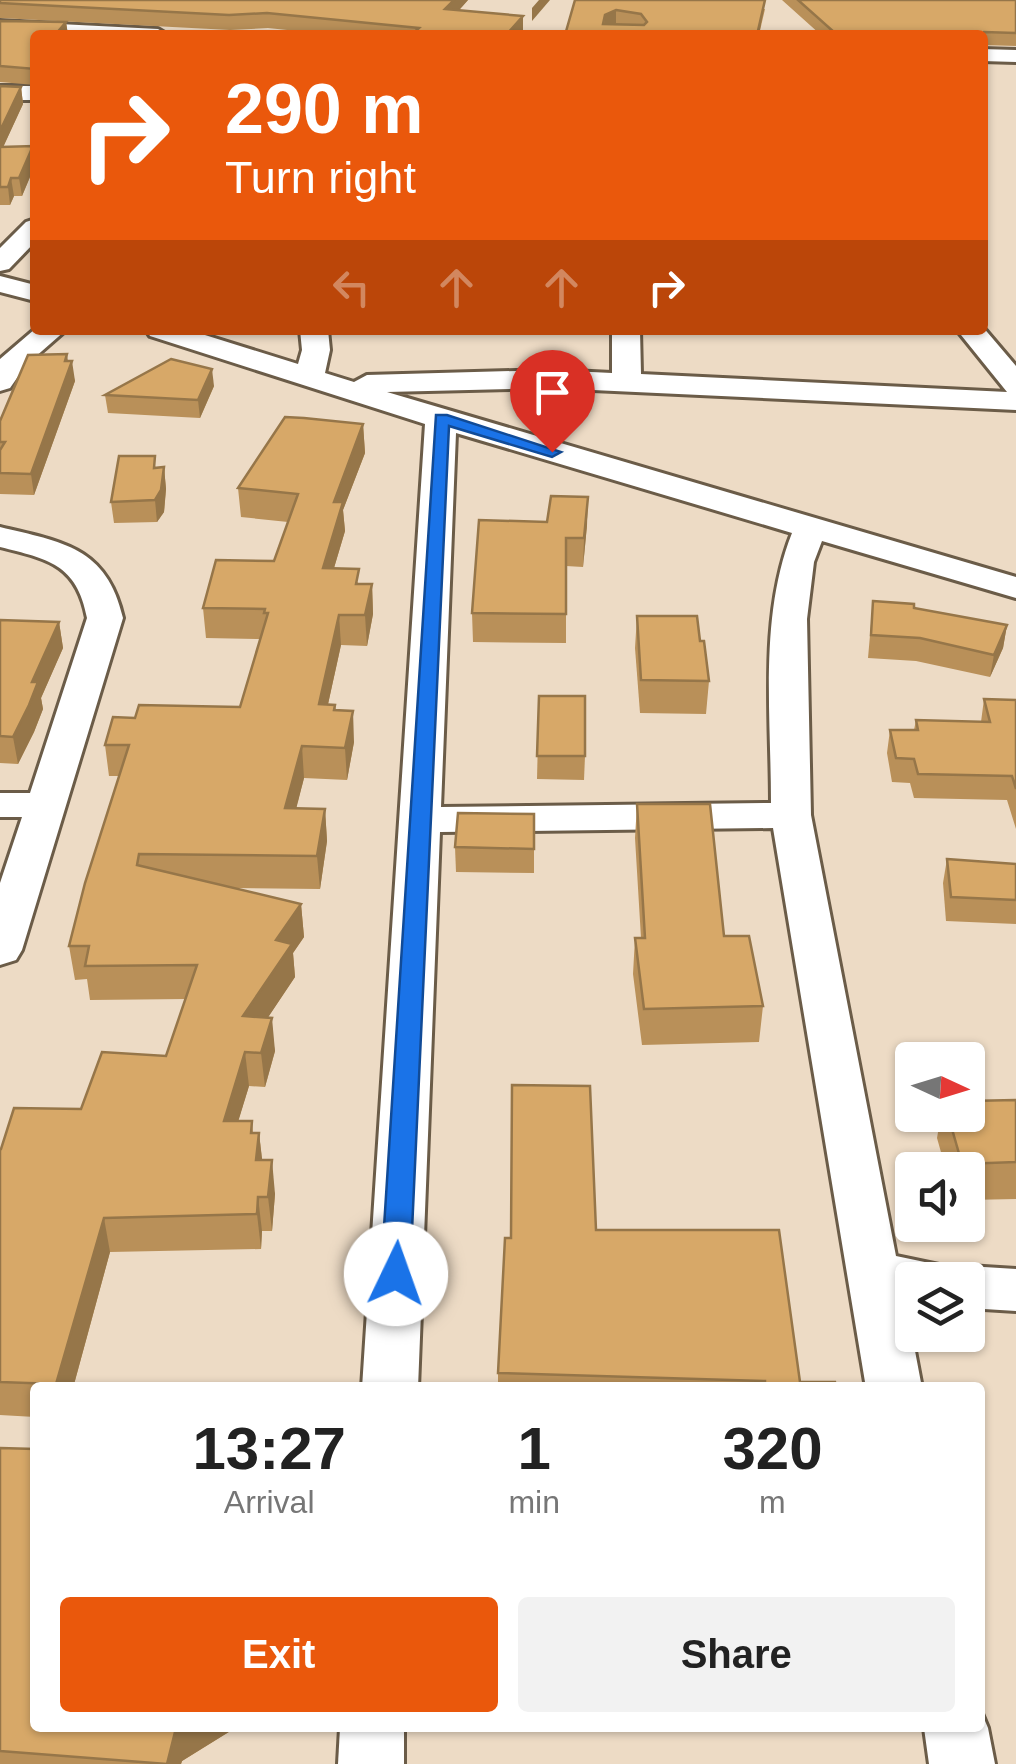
<!DOCTYPE html>
<html lang="en">
<head>
<meta charset="utf-8">
<style>
	body { margin:0; font-family:Helvetica,sans-serif; background:#f2f2f2; color:#222; height:100vh; display:flex; flex-direction:column; font-size:38px; white-space:nowrap }
	* { box-sizing:border-box; margin:0 }
	p { font-size:32px; color:#767676 }
	.icon { flex:none; width:55px; height:55px; fill:none; stroke:currentColor; stroke-width:2; stroke-linecap:round; stroke-linejoin:round }
	.map { position:relative; flex:1; overflow:hidden }
	.details { position:absolute; left:30px; top:1382px; width:955px; height:350px; display:flex; flex-direction:column; background:#fff; border-radius:10px; box-shadow:0 2px 8px #0004 }
	.details>* { flex:none }
	.banner { position:absolute; left:30px; top:30px; width:958px; height:305px; border-radius:10px; box-shadow:0 2px 8px #0004; background:#ea580c; color:#fff; overflow:hidden }
	.needle { width:65px; rotate:94deg }
	.controls { position:absolute; left:895px; top:1042px; display:grid; gap:20px }
	.controls a { display:grid; place-items:center; width:90px; height:90px; border-radius:10px; background:#fff; box-shadow:0 2px 8px #0004; font-size:50px }
	.pin { position:absolute; display:grid; place-items:center; width:85px; height:85px; color:#fff; margin:-102px -42px; border-radius:50% 50% 50% 0; rotate:-45deg; box-shadow:0 0 10px #0007 }
	.pin .icon { rotate:45deg }
	.me { position:absolute; width:110px; margin:-55px; rotate:3deg; stroke-linejoin:round; filter:drop-shadow(0 0 8px #0008) }
	.turn { display:flex; align-items:center; gap:35px; height:210px; padding:0 30px; font-size:45px }
	.turn .icon { width:130px; height:130px; stroke-width:2.5 }
	.turn b { display:block; font-size:70px; line-height:85px }
	.lanes { display:flex; align-items:center; height:95px; padding:0 30px; background:#0003; justify-content:center; gap:50px; direction:ltr }
	.lanes .off { opacity:.35 }
	.eta { display:flex; justify-content:space-evenly; align-items:center; height:170px; text-align:center }
	.eta b { font-size:60px; font-weight:600; line-height:70px }
	.action { display:flex; gap:20px; margin-top:auto; padding:20px 30px }
	.action a { flex:1; height:115px; border-radius:10px; background:#ea580c; color:#fff; font-size:40px; font-weight:600; line-height:115px; text-align:center }
	.action a+a { background:#f2f2f2; color:#222 }
	.map>svg:first-child { display:block }
	.lines { fill:none; stroke-linecap:round; stroke-linejoin:round }
	.street-casing { stroke:#6b5c48; stroke-width:6 }
	.street { fill:#fff; fill-rule:evenodd }
	.wall { fill:#b99059 }
	.shaded-wall { fill:#967649 }
	.building { fill:#d7a868; stroke:#967649; stroke-width:2.5; fill-rule:evenodd }
	.route { fill:#1a73e8; stroke:#114b97; stroke-width:2.5 }
</style>
</head>
<body>
<div class="map">
<svg width="1016" height="1764" viewBox="0 0 1016 1764">
	<rect width="100%" height="100%" fill="#eddbc5"/>
	<g class="lines">
		<!-- street casing -->
		<g class="street-casing">
			<g id="street">
				<polygon points="0,21 158,29 168,35 0,33"/>
				<polygon points="982,49 1016,50 1016,62 982,61"/>
				<rect x="0" y="86" width="35" height="14"/>
				<polygon points="35,219 35,242 9,269 0,271 0,248 26,222"/>
				<polygon points="0,276 35,285 35,301 0,292"/>
				<path d="M982,326L1016,366V410L550,388L387,392L1016,577V598L822,541L814,562L807,619L811,815L896,1256L939,1265L946,1279L949,1272L968,1266L1016,1269V1311L968,1308V1280H912V1300L905,1298L922,1388H866L773,828L440,832L418,1388H362L425,424L150,336L146,330H189L298,364L302,350L300,330H328L330,350L325,373L354,382L367,375L550,370L612,373V330H640L641,374L1007,392L957,330H982ZM456,433L792,533C759,616 771,714 771,803L441,807Z"/>
				<polygon points="35,329 66,330 26,365 10,388 0,391 0,359"/>
				<path d="M0,527C62,542 107,547 123,618L22,950L16,960L0,965V883L22,817H0V793H30L87,618C77,564 48,559 0,547Z"/>
				<polygon points="980,1709 988,1728 995,1764 929,1764 924,1728 980,1728"/>
				<polygon points="340,1728 404,1728 404,1764 338,1764"/>
			</g>
		</g>
		<!-- street -->
		<use href="#street" class="street"/>
	</g>
	<!-- wall -->
	<g class="wall">
		<polygon points="0,0 468,0 459,10 523,31 520,35 335,35 268,28 230,30 0,18"/>
		<polygon points="575,0 765,9 759,35 565,35"/>
		<polygon points="782,0 1016,0 1016,46 982,45 982,35 821,35"/>
		<polygon points="0,21 66,22 68,35 35,35 35,85 0,82"/>
		<polygon points="0,86 21,87 23,104 3,147 33,146 35,160 35,165 22,196 14,196 10,205 0,205"/>
		<polygon points="68,361 75,381 34,495 0,494 0,421"/>
		<polygon points="214,386 200,418 108,413 105,395"/>
		<polygon points="363,424 365,453 343,510 345,531 334,568 360,584 372,584 373,614 367,646 341,645 328,704 335,705 336,710 354,742 347,780 304,778 296,808 325,809 327,841 320,889 233,888 301,904 304,937 293,953 295,977 268,1017 275,1051 265,1087 249,1086 238,1121 252,1121 253,1133 259,1133 262,1160 275,1194 272,1231 262,1231 261,1249 110,1252 73,1388 35,1388 35,1417 0,1415 0,1149 81,1109 166,1056 186,999 90,1000 87,979 75,980 69,946 119,776 109,776 105,745 135,718 240,707 260,639 206,638 203,608 274,561 288,522 241,517 238,488"/>
		<polygon points="164,467 166,489 164,512 157,522 114,523 111,502 157,468"/>
		<polygon points="479,520 587,525 583,567 566,566 566,643 473,642 472,613"/>
		<polygon points="873,601 1007,625 1003,648 990,677 916,661 868,658"/>
		<polygon points="637,616 709,681 706,714 640,713 635,648"/>
		<polygon points="0,620 59,622 63,648 41,698 43,709 34,732 18,764 0,763"/>
		<polygon points="539,696 585,756 584,780 537,779"/>
		<polygon points="984,699 1016,700 1016,829 1007,800 914,798 910,783 892,782 887,753 890,730 914,730 916,720 981,722"/>
		<polygon points="637,804 724,936 763,1006 759,1042 642,1045 633,974 635,938 641,938 635,838"/>
		<polygon points="534,814 534,873 456,872 455,847"/>
		<polygon points="947,859 1016,864 1016,924 946,921 943,883"/>
		<polygon points="1016,1100 1016,1199 968,1200 968,1170 946,1170 937,1138 941,1115 968,1115"/>
		<polygon points="596,1230 800,1382 836,1388 498,1388 498,1373"/>
		<polygon points="0,1448 35,1728 233,1728 232,1730 182,1761 181,1764 0,1764"/>
	</g>
	<!-- shaded-wall -->
	<g class="shaded-wall">
		<polygon points="454,0 468,0 446,25 445,9"/>
		<polygon points="539,0 550,0 532,21 532,8"/>
		<polygon points="765,0 759,35 757,35"/>
		<polygon points="616,10 616,23 604,28 603,35 605,15"/>
		<polygon points="523,16 523,31 520,35 506,35"/>
		<polygon points="66,22 68,35 55,35"/>
		<polygon points="21,87 23,104 0,154 0,131"/>
		<polygon points="33,146 35,165 22,196 19,178"/>
		<polygon points="11,178 14,196 10,205 8,187"/>
		<polygon points="67,354 69,370 72,361 75,381 34,495 31,474"/>
		<polygon points="212,369 214,386 200,418 198,400"/>
		<polygon points="363,424 365,453 343,510 345,531 325,598 323,568 334,502"/>
		<polygon points="164,467 166,489 164,512 157,522 155,500"/>
		<polygon points="588,497 587,525 583,567 584,538"/>
		<polygon points="372,584 373,614 367,646 365,615"/>
		<polygon points="339,615 341,645 321,736 319,704"/>
		<polygon points="59,622 63,648 41,698 43,709 34,732 18,764 13,737 32,682"/>
		<polygon points="1007,625 1003,648 990,677 994,655"/>
		<polygon points="353,711 354,742 347,780 345,748"/>
		<polygon points="302,746 304,778 288,841 285,808"/>
		<polygon points="325,809 327,841 320,889 317,856"/>
		<polygon points="301,904 304,937 293,953 295,977 247,1049 243,1016 276,940"/>
		<polygon points="272,1018 275,1051 265,1087 261,1053"/>
		<polygon points="245,1052 249,1086 228,1155 224,1121"/>
		<polygon points="259,1133 263,1167 256,1160"/>
		<polygon points="272,1160 275,1194 272,1231 268,1197"/>
		<polygon points="258,1197 262,1231 261,1249 257,1214"/>
		<polygon points="104,1218 110,1252 73,1388 57,1388 56,1384"/>
		<polygon points="175,1728 233,1728 232,1730 182,1761 181,1764 167,1764"/>
	</g>
	<!-- building -->
	<g class="building">
		<polygon points="0,0 454,0 445,9 523,16 506,35 411,35 419,28 267,13 229,15 0,3"/>
		<path d="M575,0H765L757,35H565ZM616,10L641,14L647,22L644,25L603,24L605,15Z"/>
		<polygon points="798,0 1016,0 1016,33 984,32 982,35 916,35 835,33"/>
		<polygon points="0,21 66,22 55,35 35,35 35,69 0,66"/>
		<polygon points="0,86 21,87 0,131"/>
		<polygon points="33,146 19,178 11,178 8,187 0,187 0,147"/>
		<polygon points="67,354 65,361 72,361 31,474 0,473 0,450 5,442 0,442 0,421 28,355"/>
		<polygon points="171,359 212,369 198,400 105,395"/>
		<polygon points="285,417 304,418 363,424 334,502 343,502 323,568 359,569 356,584 372,584 365,615 339,615 319,704 335,705 334,710 353,711 345,748 302,746 285,808 325,809 317,856 139,854 137,865 301,904 276,940 292,944 243,1016 272,1018 261,1053 245,1052 224,1121 252,1121 251,1133 259,1133 256,1160 272,1160 268,1197 258,1197 257,1214 104,1218 56,1384 0,1382 0,1149 1,1149 14,1108 81,1109 102,1052 166,1056 197,965 85,966 89,946 69,946 85,883 129,745 105,745 113,717 135,718 139,705 240,707 268,613 264,613 265,609 203,608 216,560 274,561 298,494 238,488"/>
		<polygon points="119,456 155,456 154,468 164,467 161,490 155,500 111,502"/>
		<polygon points="551,496 588,497 584,538 566,538 566,614 472,613 479,520 547,522"/>
		<polygon points="873,601 914,604 914,608 1007,625 994,655 920,638 871,635"/>
		<polygon points="637,616 697,616 700,641 704,641 709,681 641,680"/>
		<polygon points="0,620 59,622 32,682 38,682 29,705 13,737 0,736"/>
		<polygon points="539,696 585,696 585,756 537,756"/>
		<polygon points="984,699 1016,700 1016,789 1012,776 918,774 914,759 896,758 890,730 918,730 916,720 990,722"/>
		<polygon points="637,804 710,804 724,936 749,936 763,1006 644,1009 635,938 645,938"/>
		<polygon points="458,813 534,814 534,849 455,847"/>
		<polygon points="947,859 1016,864 1016,900 951,897"/>
		<polygon points="512,1085 590,1086 596,1230 779,1230 800,1382 835,1382 836,1388 765,1388 765,1381 498,1373 505,1238 511,1238"/>
		<polygon points="1016,1100 1016,1162 962,1164 948,1115 968,1115 968,1101"/>
		<polygon points="0,1448 35,1449 35,1728 176,1728 167,1764 0,1751"/>
	</g>
	<!-- route -->
	<polygon class="route" points="436,415 447,415 561,452 552,457 449,426 410,1274 405,1282 396,1285 386,1282 381,1274"/>
</svg>
<div class="controls">
<a><svg class="needle" viewBox="-14 -14 28 28"><path d="M0-13l5 13h-10z" fill="#e53935"/><path d="M0 13l5-13h-10z" fill="#767676"/></svg></a>
<a><svg class="icon" aria-label="sound" viewBox="0 0 24 24"><path d="M4 9h4l5-4v14l-5-4H4zM17 9q2 3 0 6"/></svg></a>
<a><svg class="icon" aria-label="layers" viewBox="0 0 24 24"><path d="M12 4l9 5-9 5-9-5zM3 14l9 5 9-5"/></svg></a>
</div>
<div class="pin" style="left:552px;top:452px;background:#d93025"><svg class="icon" aria-label="arrive" viewBox="0 0 24 24"><path d="M6 21V4h12l-3 4 3 4H6"/></svg></div>
<svg class="me" style="left:396px;top:1274px" viewBox="-20 -20 40 40"><circle r="19" fill="#fff"/><path d="M0-13L10 11 0 6-10 11z" fill="#1a73e8"/></svg>
<div class="banner">
<div class="turn"><svg class="icon" aria-label="right" viewBox="0 0 24 24"><path d="M7 20v-9h11M14 6l5 5-5 5"/></svg><div><b>290 m</b>Turn right</div></div>
<div class="lanes"><svg class="icon off" aria-label="left" viewBox="0 0 24 24"><path d="M17 20v-9H6M10 6l-5 5 5 5"/></svg><svg class="icon off" aria-label="ahead" viewBox="0 0 24 24"><path d="M12 20V5M6 11l6-6 6 6"/></svg><svg class="icon off" aria-label="ahead" viewBox="0 0 24 24"><path d="M12 20V5M6 11l6-6 6 6"/></svg><svg class="icon" aria-label="right" viewBox="0 0 24 24"><path d="M7 20v-9h11M14 6l5 5-5 5"/></svg></div>
</div>
<section class="details">
<div class="eta">
<div><b>13:27</b><p>Arrival</p></div>
<div><b>1</b><p>min</p></div>
<div><b>320</b><p>m</p></div>
</div>
<div class="action"><a>Exit</a><a>Share</a></div>
</section>
</div>
</body>
</html>
